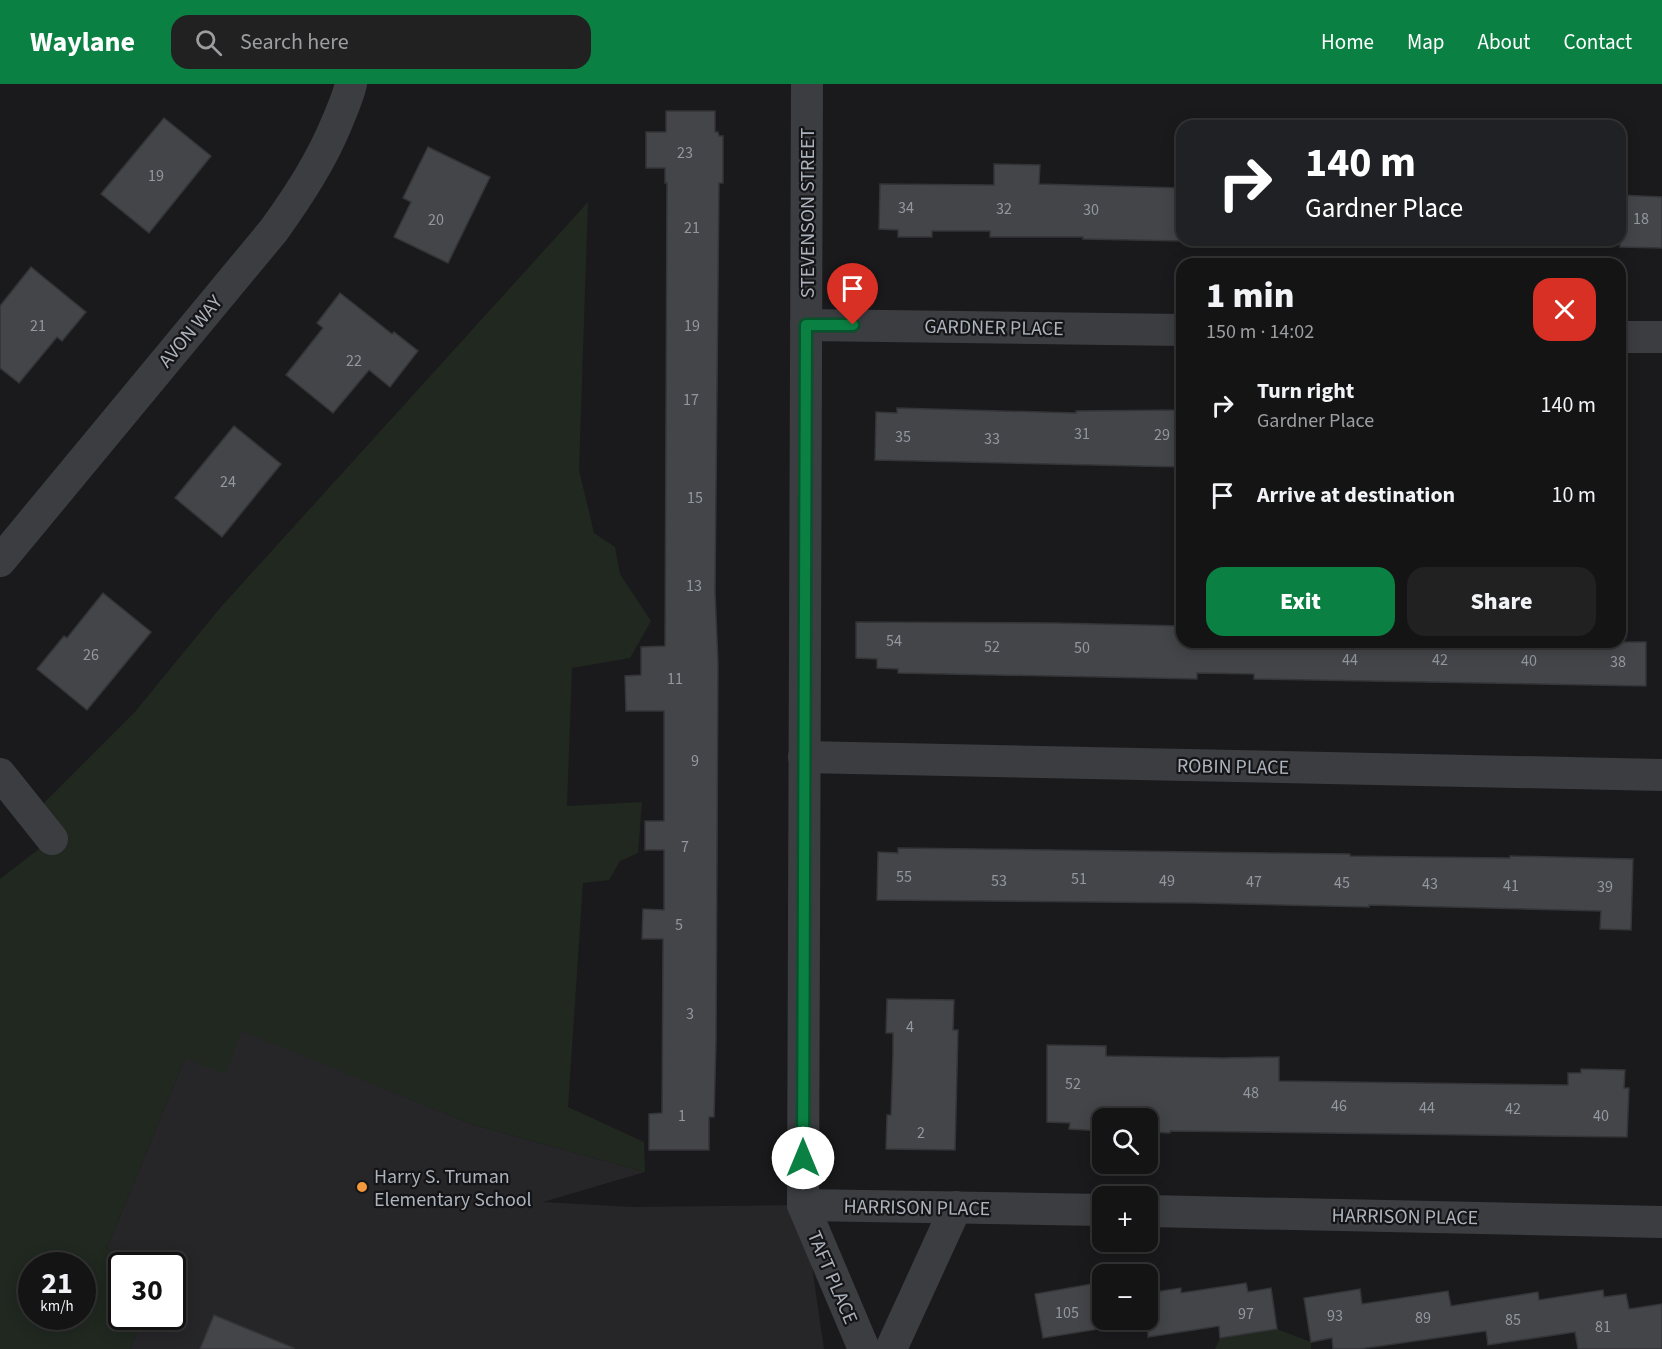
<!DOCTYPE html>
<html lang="en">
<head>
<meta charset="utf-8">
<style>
	body { margin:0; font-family:"Source Sans 3",sans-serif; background:#212122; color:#f1f3f6; height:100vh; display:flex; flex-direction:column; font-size:22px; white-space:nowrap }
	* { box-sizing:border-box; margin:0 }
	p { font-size:20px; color:#9d9ea0 }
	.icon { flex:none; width:33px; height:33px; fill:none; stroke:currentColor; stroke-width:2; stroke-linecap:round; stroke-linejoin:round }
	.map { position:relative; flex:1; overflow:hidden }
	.panel { position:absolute; left:1176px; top:174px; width:450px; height:390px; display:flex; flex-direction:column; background:#141415; border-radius:18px; box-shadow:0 3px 15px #0003,0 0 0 2px #333334 }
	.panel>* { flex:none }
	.top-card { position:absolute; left:1176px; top:36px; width:450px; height:126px; border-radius:18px; box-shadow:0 3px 15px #0003,0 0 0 2px #333334; background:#202124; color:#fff; overflow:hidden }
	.fabs { position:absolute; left:1092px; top:1024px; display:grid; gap:12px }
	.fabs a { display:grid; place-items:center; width:66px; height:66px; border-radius:12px; background:#141415; box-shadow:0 3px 15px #0003,0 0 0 2px #333334; font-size:30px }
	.speed { position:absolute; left:18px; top:1168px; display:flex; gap:12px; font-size:30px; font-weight:700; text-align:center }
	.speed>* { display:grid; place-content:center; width:78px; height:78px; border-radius:50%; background:#141415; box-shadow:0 3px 15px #0003,0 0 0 2px #333334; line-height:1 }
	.speed small { font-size:15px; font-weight:400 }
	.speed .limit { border:3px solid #111; border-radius:9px; background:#fff; color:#111 }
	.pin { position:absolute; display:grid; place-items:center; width:51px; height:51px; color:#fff; margin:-62px -26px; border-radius:50% 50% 50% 0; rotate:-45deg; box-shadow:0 0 6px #0007 }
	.pin .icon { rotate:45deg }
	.me { position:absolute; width:66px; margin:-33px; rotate:0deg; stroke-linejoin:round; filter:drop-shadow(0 0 4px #0008) }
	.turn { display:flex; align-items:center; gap:21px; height:126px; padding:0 30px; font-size:27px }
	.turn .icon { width:78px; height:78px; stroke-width:2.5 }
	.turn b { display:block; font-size:42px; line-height:51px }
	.round { display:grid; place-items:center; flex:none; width:63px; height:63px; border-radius:18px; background:#212122 }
	.head { display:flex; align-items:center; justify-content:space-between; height:102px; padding:0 30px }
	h1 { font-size:36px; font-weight:800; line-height:45px }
	.button { display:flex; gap:12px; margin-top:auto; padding:12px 30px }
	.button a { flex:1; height:69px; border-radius:18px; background:#0b8043; color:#fff; font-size:24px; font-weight:800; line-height:69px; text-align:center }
	.button a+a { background:#212122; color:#f1f3f6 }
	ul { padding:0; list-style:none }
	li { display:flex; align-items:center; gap:18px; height:90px; padding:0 30px }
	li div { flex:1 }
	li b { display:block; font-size:22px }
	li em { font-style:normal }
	header { display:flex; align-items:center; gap:36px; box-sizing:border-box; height:84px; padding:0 30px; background:#0b8043; color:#fff }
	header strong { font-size:28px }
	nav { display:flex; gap:33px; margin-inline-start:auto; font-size:21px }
	.search { width:420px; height:54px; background:#212122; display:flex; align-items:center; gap:15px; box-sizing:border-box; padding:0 21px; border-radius:18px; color:#9d9ea0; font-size:22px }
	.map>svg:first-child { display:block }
	.built { fill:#262629 }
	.green { fill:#202820; fill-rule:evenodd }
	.building { fill:#444549; stroke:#343538; stroke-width:1.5 }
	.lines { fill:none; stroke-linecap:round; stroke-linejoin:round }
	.minor { stroke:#3b3d41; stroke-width:32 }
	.route-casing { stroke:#07532c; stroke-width:15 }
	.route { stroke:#0b8043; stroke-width:10 }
	.poi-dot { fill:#f3993c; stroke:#151517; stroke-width:2 }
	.labels { text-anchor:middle; stroke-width:4.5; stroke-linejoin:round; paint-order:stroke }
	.number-label { font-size:16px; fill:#92989f }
	.street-label { font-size:20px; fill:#acb3bc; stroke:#151517 }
	.poi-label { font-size:20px; fill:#acb3bc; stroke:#151517; text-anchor:start }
</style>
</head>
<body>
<header>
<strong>Waylane</strong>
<div class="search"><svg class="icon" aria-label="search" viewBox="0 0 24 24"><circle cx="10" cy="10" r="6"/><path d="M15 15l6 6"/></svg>Search here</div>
<nav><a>Home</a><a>Map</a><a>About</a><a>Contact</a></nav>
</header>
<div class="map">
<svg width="1662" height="1265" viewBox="0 0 1662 1265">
	<rect width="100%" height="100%" fill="#1a1a1c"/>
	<!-- built -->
	<polygon class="built" points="242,946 471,1040 645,1088 543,1118 632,1123 803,1121 824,1265 130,1265 143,1233 172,1233 172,1182 150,1182 107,1164 185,974"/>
	<!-- green -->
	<g class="green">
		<path d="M588,118L579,386L594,449L615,463L620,490L651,537L630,574L572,584L567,722L642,718L638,769L620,777L609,796L583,799L568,1023L644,1058L645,1088L471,1040L242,947L225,990L185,974L107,1164L150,1182H122V1233H143L130,1265H0V795L52,755L33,730L134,629L220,524ZM32,1182H82V1233H32Z"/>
		<polygon points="1277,1245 1311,1258 1311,1265 1215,1265 1220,1254"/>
	</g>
	<!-- building -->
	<g class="building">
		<polygon points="666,27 715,27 715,48 718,48 719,52 723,52 723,99 719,99 715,508 718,580 716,956 714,1033 709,1033 709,1066 649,1066 649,1030 662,1029 663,855 642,855 643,825 664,826 664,766 645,766 645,737 664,737 664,627 626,627 625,592 641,591 641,563 665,562 667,99 665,99 665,84 646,84 646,48 666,48"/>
		<polygon points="164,34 211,72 149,149 101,110"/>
		<polygon points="428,63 490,93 448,179 394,153 411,118 403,114"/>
		<polygon points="994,80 1040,81 1039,100 1182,104 1182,157 1083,155 1083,153 990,153 990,147 932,147 932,153 898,153 898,146 879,145 880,100 994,101"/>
		<polygon points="1620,111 1662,113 1662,164 1620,163"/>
		<polygon points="31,183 86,228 62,257 57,253 19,299 0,284 0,222"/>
		<polygon points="340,209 392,250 394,248 418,267 390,303 369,286 333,329 286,291 323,244 317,239"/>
		<polygon points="897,324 1076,329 1076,327 1178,326 1177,328 1182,329 1182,383 875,376 876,328 897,329"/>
		<polygon points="234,342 281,380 222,453 175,414"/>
		<polygon points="103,509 151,548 87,626 37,585 64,552 67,554"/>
		<polygon points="856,538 1055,539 1182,542 1182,558 1646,558 1646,602 1254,595 1254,590 1197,589 1197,595 898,589 898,585 877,584 877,575 856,574"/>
		<polygon points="898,764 1350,770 1350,772 1423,773 1510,774 1510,772 1633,775 1631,846 1600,845 1601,827 1369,821 1369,823 1197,819 877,816 878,768 898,769"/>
		<polygon points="887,915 954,916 953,946 958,946 955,1066 886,1065 887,1031 891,1031 893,969 893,949 886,949"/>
		<polygon points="1047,961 1106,962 1106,972 1223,974 1279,973 1279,997 1568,1001 1568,989 1581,989 1581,985 1625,986 1624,1004 1629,1004 1627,1053 1170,1047 1170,1049 1148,1048 1148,1035 1102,1035 1102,1047 1069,1045 1070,1039 1047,1038"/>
		<polygon points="1246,1199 1248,1208 1271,1204 1277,1245 1220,1254 1219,1242 1148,1253 1148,1209 1181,1204 1181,1209"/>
		<polygon points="1091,1200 1099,1245 1043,1254 1035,1210"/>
		<polygon points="1360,1205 1362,1220 1448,1207 1451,1222 1538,1208 1539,1216 1603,1206 1604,1213 1626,1210 1629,1225 1662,1220 1662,1265 1578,1265 1575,1248 1488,1261 1486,1247 1359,1265 1333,1265 1332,1254 1311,1258 1304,1214"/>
		<polygon points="214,1231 294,1264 294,1265 200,1265"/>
	</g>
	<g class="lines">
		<!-- minor -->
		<g class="minor">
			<polyline points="807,0 803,1121 864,1265"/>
			<polyline points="806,241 1182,246"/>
			<polyline points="1620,253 1662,253"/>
			<path d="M0,477L274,146C299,111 322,76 338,36C343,24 348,13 351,0"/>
			<polyline points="804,673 1662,691"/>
			<polyline points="0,690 52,755"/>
			<polyline points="803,1121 1102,1126"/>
			<polyline points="1148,1127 1662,1138"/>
			<polyline points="891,1265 956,1123"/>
		</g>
	</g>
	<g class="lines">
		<!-- route casing -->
		<g class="route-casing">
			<polyline id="route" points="803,1074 806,241 853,241"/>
		</g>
		<!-- route -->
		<use href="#route" class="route"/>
	</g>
	<!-- markers -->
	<circle class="poi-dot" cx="362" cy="1103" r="6"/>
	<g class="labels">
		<!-- number labels -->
		<g class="number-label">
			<text x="685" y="74">23</text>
			<text x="156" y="97">19</text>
			<text x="906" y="129">34</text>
			<text x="1004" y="130">32</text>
			<text x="1091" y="131">30</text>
			<text x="1641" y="140">18</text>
			<text x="436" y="141">20</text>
			<text x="692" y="149">21</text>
			<text x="38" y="247">21</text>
			<text x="692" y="247">19</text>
			<text x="354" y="282">22</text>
			<text x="691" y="321">17</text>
			<text x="1082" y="355">31</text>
			<text x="1162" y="356">29</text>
			<text x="903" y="358">35</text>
			<text x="992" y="360">33</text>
			<text x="228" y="403">24</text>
			<text x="695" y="419">15</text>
			<text x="694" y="507">13</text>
			<text x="894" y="562">54</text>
			<text x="992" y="568">52</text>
			<text x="1082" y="569">50</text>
			<text x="91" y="576">26</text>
			<text x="1350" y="581">44</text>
			<text x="1440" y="581">42</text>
			<text x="1529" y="582">40</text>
			<text x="1618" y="583">38</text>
			<text x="675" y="600">11</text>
			<text x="695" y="682">9</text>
			<text x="685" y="768">7</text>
			<text x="904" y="798">55</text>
			<text x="1079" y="800">51</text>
			<text x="999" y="802">53</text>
			<text x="1167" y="802">49</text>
			<text x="1254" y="803">47</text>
			<text x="1342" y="804">45</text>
			<text x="1430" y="805">43</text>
			<text x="1511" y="807">41</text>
			<text x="1605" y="808">39</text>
			<text x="679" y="846">5</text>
			<text x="690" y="935">3</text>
			<text x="910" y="948">4</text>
			<text x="1073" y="1005">52</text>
			<text x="1251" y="1014">48</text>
			<text x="1339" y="1027">46</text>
			<text x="1427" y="1029">44</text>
			<text x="1513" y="1030">42</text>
			<text x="682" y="1037">1</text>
			<text x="1601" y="1037">40</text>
			<text x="921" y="1054">2</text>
			<text x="1067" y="1234">105</text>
			<text x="1246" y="1235">97</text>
			<text x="1335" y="1237">93</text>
			<text x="1423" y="1239">89</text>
			<text x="1513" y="1241">85</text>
			<text x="1603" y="1248">81</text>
		</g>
		<!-- street labels -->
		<g class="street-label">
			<text transform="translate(807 129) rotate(-90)" y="7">STEVENSON STREET</text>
			<text transform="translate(994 243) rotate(1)" y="7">GARDNER PLACE</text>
			<text transform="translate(190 247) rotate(-50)" y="7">AVON WAY</text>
			<text transform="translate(1233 682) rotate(1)" y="7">ROBIN PLACE</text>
			<text transform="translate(917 1123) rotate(1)" y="7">HARRISON PLACE</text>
			<text transform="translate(1405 1132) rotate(1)" y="7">HARRISON PLACE</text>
			<text transform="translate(833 1193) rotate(67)" y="7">TAFT PLACE</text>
		</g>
		<!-- poi labels -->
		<g class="poi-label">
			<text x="374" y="1099">Harry S. Truman<tspan x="374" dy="23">Elementary School</tspan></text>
		</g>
	</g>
</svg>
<div class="fabs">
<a><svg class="icon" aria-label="search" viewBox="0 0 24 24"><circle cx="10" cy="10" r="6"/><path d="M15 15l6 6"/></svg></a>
<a>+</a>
<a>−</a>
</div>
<div class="speed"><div>21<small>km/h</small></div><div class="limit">30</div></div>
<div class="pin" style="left:853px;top:241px;background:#d93025"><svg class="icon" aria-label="arrive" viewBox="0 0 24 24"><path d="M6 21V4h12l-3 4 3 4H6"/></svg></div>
<svg class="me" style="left:803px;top:1074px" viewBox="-20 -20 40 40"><circle r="19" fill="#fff"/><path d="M0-13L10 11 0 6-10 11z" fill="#0b8043"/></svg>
<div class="top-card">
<div class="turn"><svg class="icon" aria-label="right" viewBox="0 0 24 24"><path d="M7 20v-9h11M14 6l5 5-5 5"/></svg><div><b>140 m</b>Gardner Place</div></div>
</div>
<section class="panel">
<div class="head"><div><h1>1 min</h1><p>150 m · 14:02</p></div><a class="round" style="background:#d93025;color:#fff"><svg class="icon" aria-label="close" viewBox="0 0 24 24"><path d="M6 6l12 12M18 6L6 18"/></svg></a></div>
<ul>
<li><svg class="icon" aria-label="right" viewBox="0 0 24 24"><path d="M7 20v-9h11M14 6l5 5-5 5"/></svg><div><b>Turn right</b><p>Gardner Place</p></div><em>140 m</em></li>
<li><svg class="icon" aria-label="arrive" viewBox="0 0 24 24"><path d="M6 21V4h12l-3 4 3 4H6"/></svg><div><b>Arrive at destination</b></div><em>10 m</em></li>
</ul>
<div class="button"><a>Exit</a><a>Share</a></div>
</section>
</div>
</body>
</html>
